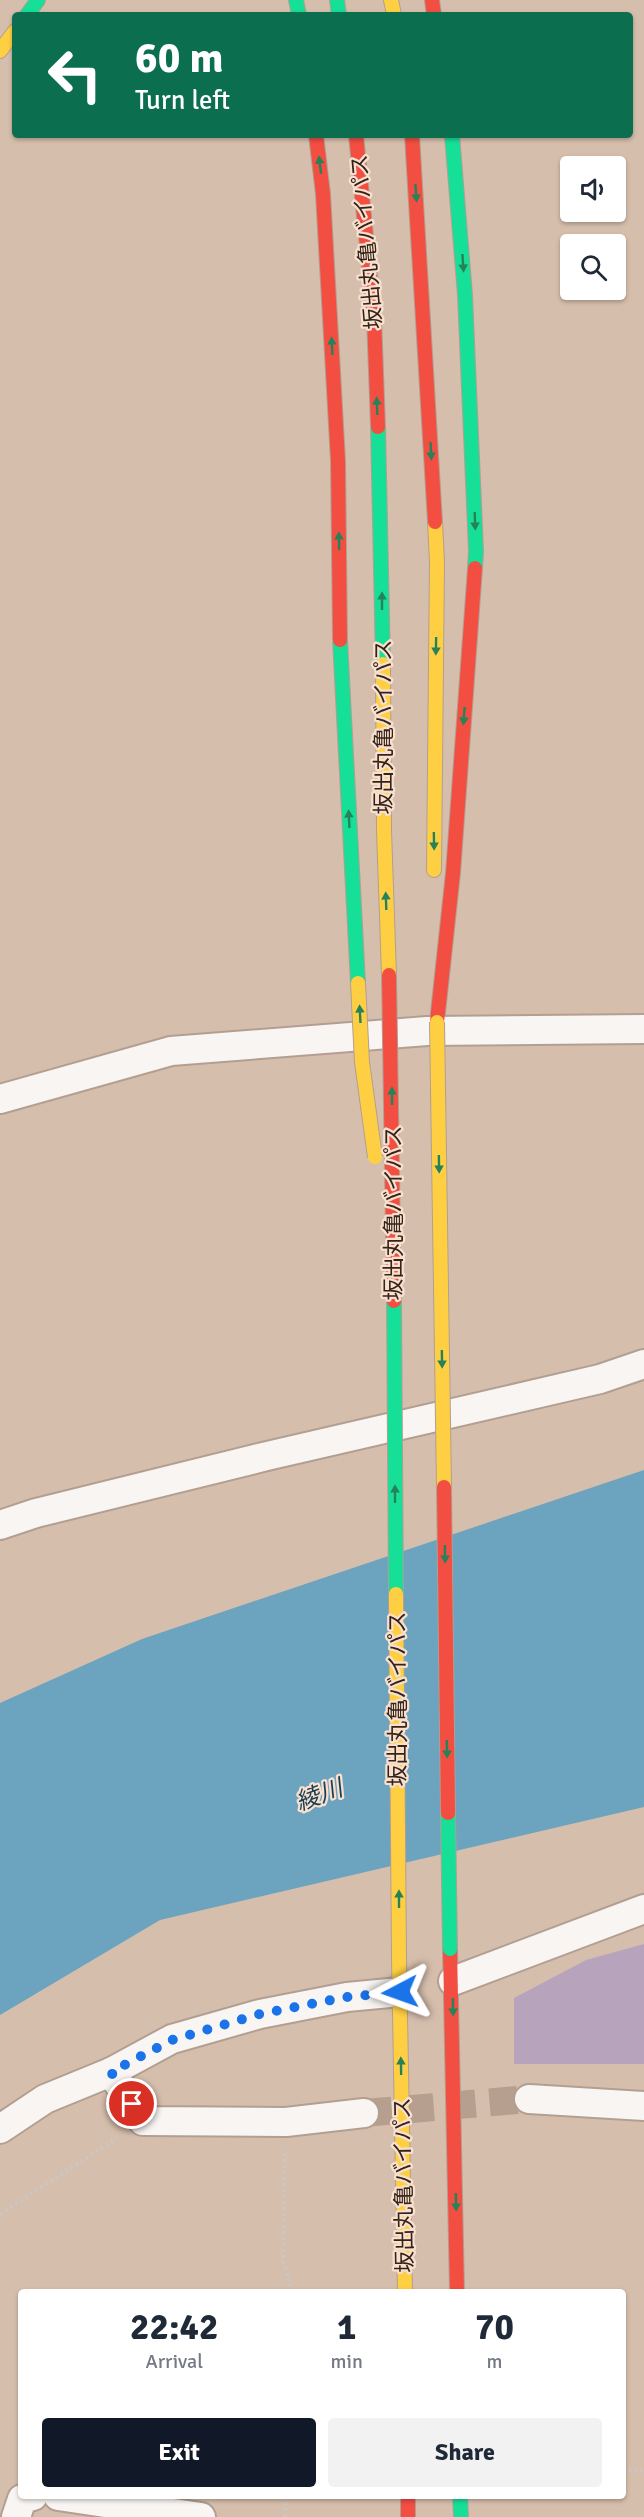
<!DOCTYPE html>
<html lang="en">
<head>
<meta charset="utf-8">
<style>
	body { margin:0; font-family:Signika,"Noto Sans JP",sans-serif; background:#f2f2f3; color:#1f2937; height:100vh; display:flex; flex-direction:column; font-size:22px; white-space:nowrap }
	* { box-sizing:border-box; margin:0 }
	p { font-size:20px; color:#747a83 }
	.icon { flex:none; width:33px; height:33px; fill:none; stroke:currentColor; stroke-width:2; stroke-linecap:round; stroke-linejoin:round }
	.map { position:relative; flex:1; overflow:hidden }
	.drawer { position:absolute; left:18px; top:2289px; width:608px; height:210px; display:flex; flex-direction:column; background:#fff; border-radius:6px; box-shadow:0 2px 4px #0004 }
	.drawer>* { flex:none }
	.guide { position:absolute; left:12px; top:12px; width:621px; height:126px; border-radius:6px; box-shadow:0 2px 4px #0004; background:#0b6e4f; color:#fff; overflow:hidden }
	.controls { position:absolute; left:560px; top:156px; display:grid; gap:12px }
	.controls a { display:grid; place-items:center; width:66px; height:66px; border-radius:6px; background:#fff; box-shadow:0 2px 4px #0004; font-size:30px }
	.pin { position:absolute; display:grid; place-items:center; width:51px; height:51px; color:#fff; margin:-26px; border:3px solid #fff; border-radius:50%; box-shadow:0 2px 6px #0007 }
	.me { position:absolute; width:66px; margin:-33px; rotate:266deg; stroke-linejoin:round; filter:drop-shadow(0 0 4px #0008) }
	.turn { display:flex; align-items:center; gap:21px; height:126px; padding:0 24px; font-size:27px }
	.turn .icon { width:78px; height:78px; stroke-width:2.5 }
	.turn b { display:block; font-size:42px; line-height:51px }
	.eta { display:flex; justify-content:space-evenly; align-items:center; height:102px; text-align:center }
	.eta b { font-size:36px; font-weight:700; line-height:42px }
	.action { display:flex; gap:12px; margin-top:auto; padding:12px 24px }
	.action a { flex:1; height:69px; border-radius:6px; background:#111827; color:#fff; font-size:24px; font-weight:700; line-height:69px; text-align:center }
	.action a+a { background:#f2f2f3; color:#1f2937 }
	.map>svg:first-child { display:block }
	.green { fill:#b7a4bc }
	.water { fill:#6ca3be }
	.lines { fill:none; stroke-linecap:round; stroke-linejoin:round }
	.street-tunnel { stroke:#b69f8e; stroke-width:28; stroke-dasharray:28 14; stroke-linecap:butt }
	.street-casing { stroke:#b29f91; stroke-width:32 }
	.fast-casing { stroke:#b29f91; stroke-width:16 }
	.slow-casing { stroke:#b29f91; stroke-width:16 }
	.jam-casing { stroke:#b29f91; stroke-width:16 }
	.path { stroke:#ccc5c0; stroke-width:4; stroke-dasharray:3 3; stroke-linecap:butt }
	.street { stroke:#f9f5f3; stroke-width:28 }
	.fast { stroke:#16e098; stroke-width:14 }
	.slow { stroke:#ffcf43; stroke-width:14 }
	.jam { stroke:#f24e42; stroke-width:14 }
	.fast-bridge-casing { stroke:#b29f91; stroke-width:16; stroke-linecap:butt }
	.slow-bridge-casing { stroke:#b29f91; stroke-width:16; stroke-linecap:butt }
	.jam-bridge-casing { stroke:#b29f91; stroke-width:16; stroke-linecap:butt }
	.fast-bridge { stroke:#16e098; stroke-width:14 }
	.slow-bridge { stroke:#ffcf43; stroke-width:14 }
	.jam-bridge { stroke:#f24e42; stroke-width:14 }
	.oneway { fill:#268258 }
	.route { stroke:#1a73e8; stroke-width:10; stroke-dasharray:0 18 }
	.labels { text-anchor:middle; stroke-width:4.5; stroke-linejoin:round; paint-order:stroke }
	.street-label { font-size:22px; fill:#352317; stroke:#f8e0d0 }
	.water-label { font-size:24px; font-style:italic; fill:#183e52; stroke:#f8e0d0 }
</style>
</head>
<body>
<div class="map">
<svg width="644" height="2517" viewBox="0 0 644 2517">
	<rect width="100%" height="100%" fill="#d6beac"/>
	<!-- green -->
	<polygon class="green" points="644,1944 644,2064 514,2064 514,1998 586,1960"/>
	<!-- water -->
	<polygon class="water" points="644,1470 644,1807 160,1920 0,2015 0,1703 142,1639"/>
	<g class="lines">
		<!-- street-tunnel -->
		<polyline class="street-tunnel" points="364,2113 529,2099"/>
		<!-- street casing -->
		<g class="street-casing">
			<g id="street">
				<polyline points="0,1099 171,1051 427,1031 644,1029"/>
				<polyline points="0,1525 36,1513 267,1456 600,1379 644,1364"/>
				<polyline points="453,1981 644,1909"/>
				<polyline points="111,2072 143,2121 286,2122 364,2113"/>
				<polyline points="529,2099 644,2106"/>
				<polyline points="0,2129 45,2099 111,2072 172,2039 260,2014 347,1997 400,1992"/>
				<polyline points="58,2496 201,2517"/>
				<polyline points="16,2517 22,2499 33,2496"/>
			</g>
		</g>
		<!-- fast casing -->
		<g class="fast-casing">
			<g id="fast">
				<polyline points="296,0 299,15"/>
				<polyline points="337,0 339,15"/>
				<polyline points="27,15 38,0"/>
				<polyline points="452,135 465,295 476,551 475,568"/>
				<polyline points="460,2496 461,2517"/>
			</g>
		</g>
		<!-- slow casing -->
		<g class="slow-casing">
			<g id="slow">
				<polyline points="391,0 394,15"/>
				<polyline points="0,51 15,31"/>
				<polyline points="434,870 437,562 435,522"/>
				<polyline points="399,1958 405,2292"/>
			</g>
		</g>
		<!-- jam casing -->
		<g class="jam-casing">
			<g id="jam">
				<polyline points="432,0 434,15"/>
				<polyline points="316,135 323,194"/>
				<polyline points="412,135 435,522"/>
				<polyline points="437,1022 453,873 475,568"/>
				<polyline points="450,1949 457,2292"/>
				<polyline points="408,2496 408,2517"/>
			</g>
		</g>
		<!-- path -->
		<g class="path">
			<polyline points="285,2153 283,2261 292,2292"/>
			<polyline points="0,2214 117,2138"/>
			<polyline points="622,2469 644,2471"/>
			<polyline points="285,2517 286,2496"/>
		</g>
		<!-- street -->
		<use href="#street" class="street"/>
		<!-- fast -->
		<use href="#fast" class="fast"/>
		<!-- slow -->
		<use href="#slow" class="slow"/>
		<!-- jam -->
		<use href="#jam" class="jam"/>
		<!-- fast-bridge casing -->
		<g class="fast-bridge-casing">
			<g id="fast-bridge">
				<polyline points="378,427 383,664"/>
				<polyline points="340,640 358,983"/>
				<polyline points="394,1301 396,1594"/>
				<polyline points="448,1813 450,1949"/>
			</g>
		</g>
		<!-- slow-bridge casing -->
		<g class="slow-bridge-casing">
			<g id="slow-bridge">
				<polyline points="383,664 384,830 389,975"/>
				<polyline points="358,983 362,1062 375,1157"/>
				<polyline points="437,1022 444,1487"/>
				<polyline points="396,1594 399,1958"/>
			</g>
		</g>
		<!-- jam-bridge casing -->
		<g class="jam-bridge-casing">
			<g id="jam-bridge">
				<polyline points="356,135 374,317 378,427"/>
				<polyline points="323,194 338,461 340,640"/>
				<polyline points="389,975 394,1301"/>
				<polyline points="444,1487 448,1813"/>
			</g>
		</g>
		<!-- fast-bridge -->
		<use href="#fast-bridge" class="fast-bridge"/>
		<!-- slow-bridge -->
		<use href="#slow-bridge" class="slow-bridge"/>
		<!-- jam-bridge -->
		<use href="#jam-bridge" class="jam-bridge"/>
	</g>
	<!-- one-way arrows -->
	<defs><path id="oneway-solid" d="M-6-.8H1V-3.2L6.5 0L1 3.2V.8H-6Z" transform="scale(1.5)"/></defs>
	<g class="oneway">
		<use href="#oneway-solid" transform="translate(320 165) rotate(-97)"/>
		<use href="#oneway-solid" transform="translate(416 193) rotate(86)"/>
		<use href="#oneway-solid" transform="translate(463 263) rotate(86)"/>
		<use href="#oneway-solid" transform="translate(332 346) rotate(-93)"/>
		<use href="#oneway-solid" transform="translate(377 406) rotate(-92)"/>
		<use href="#oneway-solid" transform="translate(431 451) rotate(87)"/>
		<use href="#oneway-solid" transform="translate(475 521) rotate(88)"/>
		<use href="#oneway-solid" transform="translate(339 541) rotate(-91)"/>
		<use href="#oneway-solid" transform="translate(382 601) rotate(-90)"/>
		<use href="#oneway-solid" transform="translate(436 646) rotate(91)"/>
		<use href="#oneway-solid" transform="translate(464 716) rotate(94)"/>
		<use href="#oneway-solid" transform="translate(349 819) rotate(-93)"/>
		<use href="#oneway-solid" transform="translate(434 841) rotate(89)"/>
		<use href="#oneway-solid" transform="translate(386 901) rotate(-92)"/>
		<use href="#oneway-solid" transform="translate(360 1014) rotate(-93)"/>
		<use href="#oneway-solid" transform="translate(392 1096) rotate(-90)"/>
		<use href="#oneway-solid" transform="translate(439 1164) rotate(89)"/>
		<use href="#oneway-solid" transform="translate(442 1359) rotate(89)"/>
		<use href="#oneway-solid" transform="translate(395 1494) rotate(-90)"/>
		<use href="#oneway-solid" transform="translate(445 1554) rotate(89)"/>
		<use href="#oneway-solid" transform="translate(447 1749) rotate(89)"/>
		<use href="#oneway-solid" transform="translate(399 1899) rotate(-90)"/>
		<use href="#oneway-solid" transform="translate(453 2007) rotate(89)"/>
		<use href="#oneway-solid" transform="translate(401 2066) rotate(-91)"/>
		<use href="#oneway-solid" transform="translate(456 2202) rotate(89)"/>
	</g>
	<g class="lines">
		<!-- route -->
		<polyline class="route" points="132,2104 111,2072 172,2040 260,2014 347,1997 400,1992"/>
	</g>
	<g class="labels">
		<!-- street labels -->
		<g class="street-label">
			<text transform="translate(366 242) rotate(-95)" y="8">坂出丸亀バイパス</text>
			<text transform="translate(383 727) rotate(-90)" y="8">坂出丸亀バイパス</text>
			<text transform="translate(393 1213) rotate(-90)" y="8">坂出丸亀バイパス</text>
			<text transform="translate(397 1699) rotate(-90)" y="8">坂出丸亀バイパス</text>
			<text transform="translate(403 2185) rotate(-91)" y="8">坂出丸亀バイパス</text>
		</g>
		<!-- water labels -->
		<g class="water-label">
			<text transform="translate(319 1795) rotate(-20)" y="8">綾川</text>
		</g>
	</g>
</svg>
<div class="controls">
<a><svg class="icon" aria-label="sound" viewBox="0 0 24 24"><path d="M4 9h4l5-4v14l-5-4H4zM17 9q2 3 0 6"/></svg></a>
<a><svg class="icon" aria-label="search" viewBox="0 0 24 24"><circle cx="10" cy="10" r="6"/><path d="M15 15l6 6"/></svg></a>
</div>
<div class="pin" style="left:132px;top:2104px;background:#d93025"><svg class="icon" aria-label="arrive" viewBox="0 0 24 24"><path d="M6 21V4h12l-3 4 3 4H6"/></svg></div>
<svg class="me" style="left:400px;top:1992px" viewBox="-20 -20 40 40"><path d="M0-17L14 15 0 8-14 15z" fill="#1a73e8" stroke="#fff" stroke-width="4"/></svg>
<div class="guide">
<div class="turn"><svg class="icon" aria-label="left" viewBox="0 0 24 24"><path d="M17 20v-9H6M10 6l-5 5 5 5"/></svg><div><b>60 m</b>Turn left</div></div>
</div>
<section class="drawer">
<div class="eta">
<div><b>22:42</b><p>Arrival</p></div>
<div><b>1</b><p>min</p></div>
<div><b>70</b><p>m</p></div>
</div>
<div class="action"><a>Exit</a><a>Share</a></div>
</section>
</div>
</body>
</html>
